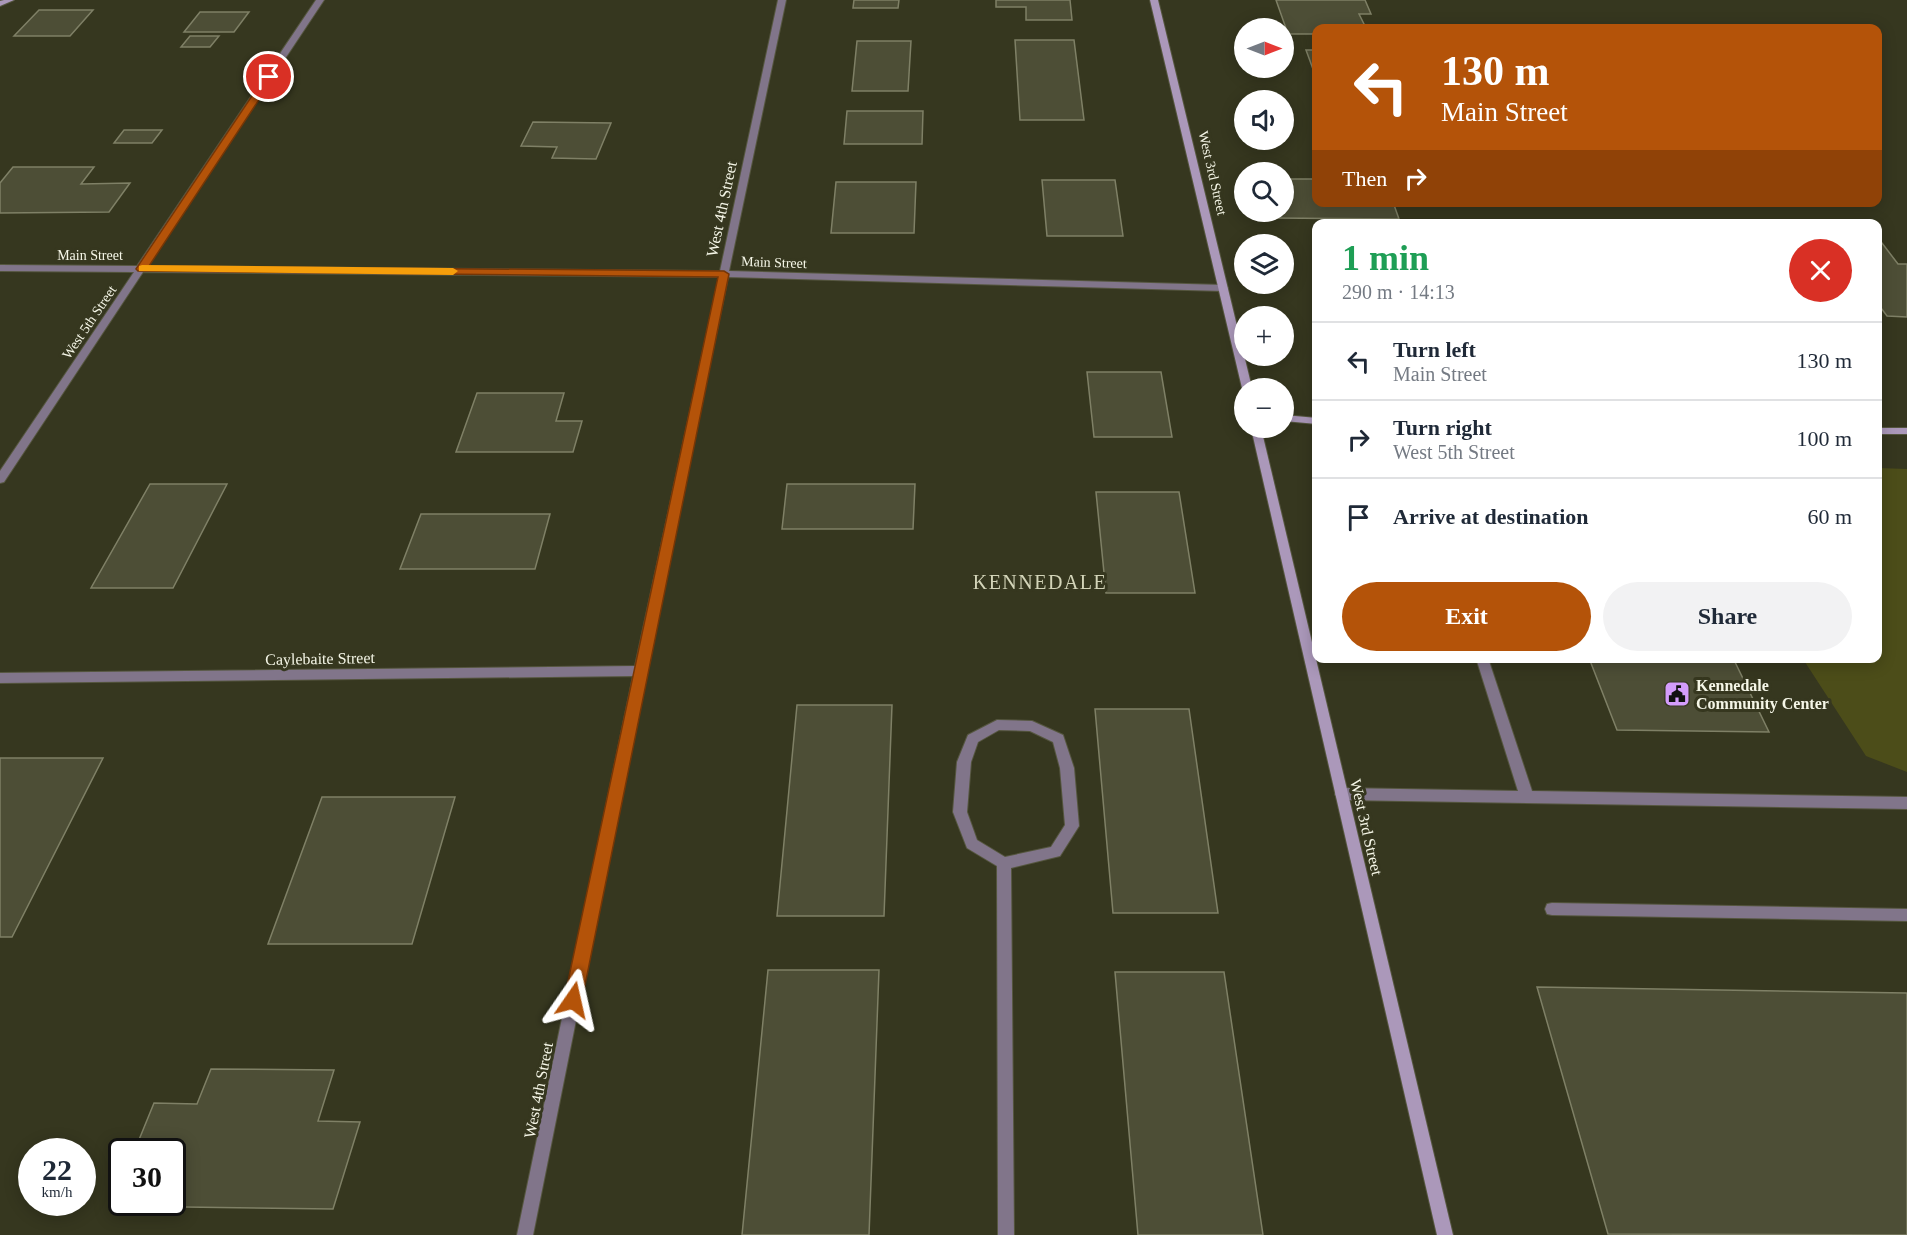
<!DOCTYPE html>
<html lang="en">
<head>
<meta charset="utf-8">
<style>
	body { margin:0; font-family:Georgia,serif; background:#f2f2f3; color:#1f2937; height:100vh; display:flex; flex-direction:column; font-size:22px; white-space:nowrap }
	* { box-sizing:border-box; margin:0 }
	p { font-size:20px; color:#747a83 }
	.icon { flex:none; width:33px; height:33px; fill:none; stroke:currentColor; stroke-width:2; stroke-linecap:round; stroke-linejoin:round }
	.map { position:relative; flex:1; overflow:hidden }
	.side { position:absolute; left:1312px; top:219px; width:570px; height:444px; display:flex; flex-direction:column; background:#fff; border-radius:12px; box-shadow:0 3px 15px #0003 }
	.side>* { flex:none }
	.guide { position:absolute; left:1312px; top:24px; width:570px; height:183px; border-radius:12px; box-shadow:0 3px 15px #0003; background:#b45309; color:#fff; overflow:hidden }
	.needle { width:39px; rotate:90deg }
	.tools { position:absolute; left:1234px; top:18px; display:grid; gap:12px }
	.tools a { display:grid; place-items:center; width:60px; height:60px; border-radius:50%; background:#fff; box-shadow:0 3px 15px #0003; font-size:30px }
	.speed { position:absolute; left:18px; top:1138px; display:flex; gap:12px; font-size:30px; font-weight:700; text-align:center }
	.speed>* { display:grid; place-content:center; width:78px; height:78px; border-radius:50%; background:#fff; box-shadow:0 3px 15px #0003; line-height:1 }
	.speed small { font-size:15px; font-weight:400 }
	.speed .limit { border:3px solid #111; border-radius:9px; background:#fff; color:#111 }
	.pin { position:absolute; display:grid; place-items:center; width:51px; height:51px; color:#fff; margin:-26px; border:3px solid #fff; border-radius:50%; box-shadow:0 2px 6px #0007 }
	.me { position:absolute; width:66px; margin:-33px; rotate:11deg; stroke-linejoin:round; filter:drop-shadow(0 0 4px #0008) }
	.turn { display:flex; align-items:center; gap:21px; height:126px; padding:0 30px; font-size:27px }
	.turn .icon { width:78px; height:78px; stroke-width:2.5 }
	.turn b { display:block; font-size:42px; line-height:51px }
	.then { display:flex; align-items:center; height:57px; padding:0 30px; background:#0003; gap:12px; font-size:22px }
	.round { display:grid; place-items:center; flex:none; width:63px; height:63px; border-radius:32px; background:#f2f2f3 }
	.overview { display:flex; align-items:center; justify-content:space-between; height:102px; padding:0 30px }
	h1 { font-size:36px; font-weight:600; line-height:45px; color:#1e9e55 }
	.primary-button { display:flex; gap:12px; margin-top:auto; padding:12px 30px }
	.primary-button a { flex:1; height:69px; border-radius:36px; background:#b45309; color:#fff; font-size:24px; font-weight:600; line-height:69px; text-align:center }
	.primary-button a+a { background:#f2f2f3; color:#1f2937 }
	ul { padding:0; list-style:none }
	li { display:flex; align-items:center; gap:18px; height:78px; padding:0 30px; border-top:2px solid #e0e1e3 }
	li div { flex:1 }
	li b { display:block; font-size:22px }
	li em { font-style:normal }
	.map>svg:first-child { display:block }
	.green { fill:#4c4d19 }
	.building { fill:#4d4e36; stroke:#7f8066; stroke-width:1.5 }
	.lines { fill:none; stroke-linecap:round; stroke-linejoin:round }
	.lane-casing { stroke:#55563f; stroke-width:2 }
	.street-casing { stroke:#55563f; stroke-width:2 }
	.secondary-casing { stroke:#55563f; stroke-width:2 }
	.lane { fill:#81758a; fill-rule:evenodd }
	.street { fill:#81758a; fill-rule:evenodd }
	.secondary { fill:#ab98ba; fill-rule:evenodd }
	.route { fill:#b45309; stroke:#753606; stroke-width:1.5 }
	.slow { fill:#f59e0b }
	.labels { text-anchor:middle; stroke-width:6; stroke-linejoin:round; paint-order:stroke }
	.far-street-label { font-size:14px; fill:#f5f6e7; stroke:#36371f }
	.street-label { font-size:16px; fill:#f5f6e7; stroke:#36371f }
	.poi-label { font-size:16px; font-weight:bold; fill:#f5f6e7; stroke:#36371f; text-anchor:start }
	.quarter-label { font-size:20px; letter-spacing:1.5px; fill:#d3d4b8; stroke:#36371f }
</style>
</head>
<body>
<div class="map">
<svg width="1907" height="1235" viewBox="0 0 1907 1235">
	<rect width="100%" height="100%" fill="#36371f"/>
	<!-- green -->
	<polygon class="green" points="1878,468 1907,469 1907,772 1866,756 1803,659 1878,658"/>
	<!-- building -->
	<g class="building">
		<polygon points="854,0 899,0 898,8 853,8"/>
		<polygon points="996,0 1070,0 1072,20 1026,20 1026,7 996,7"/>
		<polygon points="1276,0 1365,0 1371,14 1359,14 1366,28 1317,28 1317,34 1288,34"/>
		<polygon points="39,10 93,10 70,36 14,36"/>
		<polygon points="200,12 249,12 234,32 184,32"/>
		<polygon points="190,36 219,36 210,47 181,47"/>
		<polygon points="1015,40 1074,40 1084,120 1020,120"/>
		<polygon points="857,41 911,41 908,91 852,91"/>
		<polygon points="1306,50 1317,50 1317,80"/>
		<polygon points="847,111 923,111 922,144 844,144"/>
		<polygon points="533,122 611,123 596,159 552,158 557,147 521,146"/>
		<polygon points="124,130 162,130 152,143 114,143"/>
		<polygon points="13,167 94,167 81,184 130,183 109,212 0,213 0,183"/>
		<polygon points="1284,179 1317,179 1317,202 1393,202 1399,219 1265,218 1264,212 1284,212"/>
		<polygon points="1042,180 1115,180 1123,236 1047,236"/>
		<polygon points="836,182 916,182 914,233 831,233"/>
		<polygon points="1878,243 1882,243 1898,264 1907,264 1907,317 1887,316 1878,304"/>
		<polygon points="1087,372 1161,372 1172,437 1094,437"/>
		<polygon points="477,393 564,393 556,421 582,421 573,452 456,452"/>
		<polygon points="150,484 227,484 173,588 91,588"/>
		<polygon points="787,484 915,484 913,529 782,529"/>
		<polygon points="1096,492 1179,492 1195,593 1106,593"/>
		<polygon points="421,514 550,514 535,569 400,569"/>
		<polygon points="1589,658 1733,658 1769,732 1617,730"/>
		<polygon points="797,705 892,705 884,916 777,916"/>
		<polygon points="1095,709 1189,709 1218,913 1113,913"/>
		<polygon points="0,758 103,758 12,937 0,937"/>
		<polygon points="322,797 455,797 412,944 268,944"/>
		<polygon points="768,970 879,970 869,1235 742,1235"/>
		<polygon points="1115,972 1224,972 1263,1235 1138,1235"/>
		<polygon points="1537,987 1907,993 1907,1235 1608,1234"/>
		<polygon points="211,1069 334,1070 318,1121 360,1122 333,1209 112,1206 122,1183 122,1203 172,1203 172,1152 134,1152 154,1103 197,1104"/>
	</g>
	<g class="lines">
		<!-- lane casing -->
		<g class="lane-casing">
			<g id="lane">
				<polygon points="1476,658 1488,658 1532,791 1907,797 1907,809 1342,800 1337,798 1335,794 1337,790 1342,788 1518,791"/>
				<path d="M997,720L1032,721L1063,735L1074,768L1079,826L1060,856L1011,868L1014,1235H998L997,866L967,848L953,812L957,762L968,735ZM999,730L1030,731L1053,742L1060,768L1065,825L1051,847L1005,857L977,840L967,812L971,762L978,742Z"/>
				<polygon points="1552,903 1907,909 1907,921 1552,915 1547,914 1545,909 1547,904"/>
			</g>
		</g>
		<!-- street casing -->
		<g class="street-casing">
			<polygon id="street" points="316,0 324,0 147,266 720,271 778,0 786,0 729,271 1223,285 1228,288 1223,291 728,277 646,671 533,1235 517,1235 633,676 0,683 0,673 635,666 719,277 143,272 4,482 0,483 0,471 134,272 0,271 0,265 137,266"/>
		</g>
		<!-- secondary casing -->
		<g class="secondary-casing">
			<g id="secondary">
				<polygon points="4,0 14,0 0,6 0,1"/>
				<polygon points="1150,0 1158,0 1252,388 1245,388 1245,391 1242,388"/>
				<polygon points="1284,415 1317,418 1317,424 1284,421"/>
				<polygon points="1251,428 1261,428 1453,1235 1437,1235"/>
				<rect x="1878" y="428" width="29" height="6"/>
			</g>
		</g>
		<!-- lane -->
		<use href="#lane" class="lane"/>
		<!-- street -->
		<use href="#street" class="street"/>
		<!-- secondary -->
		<use href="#secondary" class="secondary"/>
	</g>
	<!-- route -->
	<polygon class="route" points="266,75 274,77 149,266 724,271 729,274 582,1000 579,1006 573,1008 567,1006 564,1000 718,277 138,271 136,269"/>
	<!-- slow -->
	<polygon class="slow" points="142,265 453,268 458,271 453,275 139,271 139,266"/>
	<!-- icons -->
	<defs>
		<g id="civic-square" transform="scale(1.35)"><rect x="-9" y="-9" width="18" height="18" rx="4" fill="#d49cfc" stroke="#36371f"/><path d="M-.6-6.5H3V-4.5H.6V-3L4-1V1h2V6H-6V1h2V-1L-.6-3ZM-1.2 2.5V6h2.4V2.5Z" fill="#111"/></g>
	</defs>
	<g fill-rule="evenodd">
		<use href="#civic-square" x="1677" y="694"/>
	</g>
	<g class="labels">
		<!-- far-street labels -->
		<g class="far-street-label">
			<text transform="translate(1213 173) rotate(77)" y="5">West 3rd Street</text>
			<text x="90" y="260">Main Street</text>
			<text transform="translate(774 262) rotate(2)" y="5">Main Street</text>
			<text transform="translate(89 322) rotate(-56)" y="5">West 5th Street</text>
		</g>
		<!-- street labels -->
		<g class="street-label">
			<text transform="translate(721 209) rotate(-78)" y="6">West 4th Street</text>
			<text transform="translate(320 658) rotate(-1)" y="6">Caylebaite Street</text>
			<text transform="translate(1367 827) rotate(77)" y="6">West 3rd Street</text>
			<text transform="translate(538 1090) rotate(-79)" y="6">West 4th Street</text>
		</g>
		<!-- poi labels -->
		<g class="poi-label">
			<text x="1696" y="691">Kennedale<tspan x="1696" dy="18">Community Center</tspan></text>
		</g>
		<!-- quarter labels -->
		<g class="quarter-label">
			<text x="1040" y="589">KENNEDALE</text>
		</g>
	</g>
</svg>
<div class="tools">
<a><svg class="needle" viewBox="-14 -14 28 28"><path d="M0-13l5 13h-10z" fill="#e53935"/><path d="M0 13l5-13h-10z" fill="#747a83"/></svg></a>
<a><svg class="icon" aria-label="sound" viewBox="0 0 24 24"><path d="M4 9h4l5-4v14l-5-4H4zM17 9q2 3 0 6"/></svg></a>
<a><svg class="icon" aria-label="search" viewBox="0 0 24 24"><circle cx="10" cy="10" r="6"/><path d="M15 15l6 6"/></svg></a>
<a><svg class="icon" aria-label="layers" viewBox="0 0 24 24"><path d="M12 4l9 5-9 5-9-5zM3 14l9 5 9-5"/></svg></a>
<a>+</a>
<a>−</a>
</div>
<div class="speed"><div>22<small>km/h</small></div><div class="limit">30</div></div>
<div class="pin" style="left:269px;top:77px;background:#d93025"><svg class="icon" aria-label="arrive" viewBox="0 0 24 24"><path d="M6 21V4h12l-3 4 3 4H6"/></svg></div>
<svg class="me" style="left:573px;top:1000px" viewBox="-20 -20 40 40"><path d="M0-17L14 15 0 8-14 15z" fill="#b45309" stroke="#fff" stroke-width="4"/></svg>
<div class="guide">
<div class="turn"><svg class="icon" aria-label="left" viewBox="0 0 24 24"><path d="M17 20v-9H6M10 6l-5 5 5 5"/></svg><div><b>130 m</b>Main Street</div></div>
<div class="then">Then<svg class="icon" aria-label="right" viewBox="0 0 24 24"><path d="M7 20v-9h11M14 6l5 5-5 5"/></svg></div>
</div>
<section class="side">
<div class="overview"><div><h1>1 min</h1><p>290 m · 14:13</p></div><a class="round" style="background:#d93025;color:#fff"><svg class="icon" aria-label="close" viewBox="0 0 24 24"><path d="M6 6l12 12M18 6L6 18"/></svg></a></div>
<ul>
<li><svg class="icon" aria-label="left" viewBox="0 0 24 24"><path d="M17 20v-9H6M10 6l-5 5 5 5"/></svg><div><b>Turn left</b><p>Main Street</p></div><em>130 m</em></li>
<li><svg class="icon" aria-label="right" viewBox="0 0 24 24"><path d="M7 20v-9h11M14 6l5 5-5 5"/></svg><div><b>Turn right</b><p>West 5th Street</p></div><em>100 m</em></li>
<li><svg class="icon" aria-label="arrive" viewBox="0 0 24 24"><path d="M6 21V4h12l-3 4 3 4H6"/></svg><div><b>Arrive at destination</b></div><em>60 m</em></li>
</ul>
<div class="primary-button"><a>Exit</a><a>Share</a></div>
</section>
</div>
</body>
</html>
